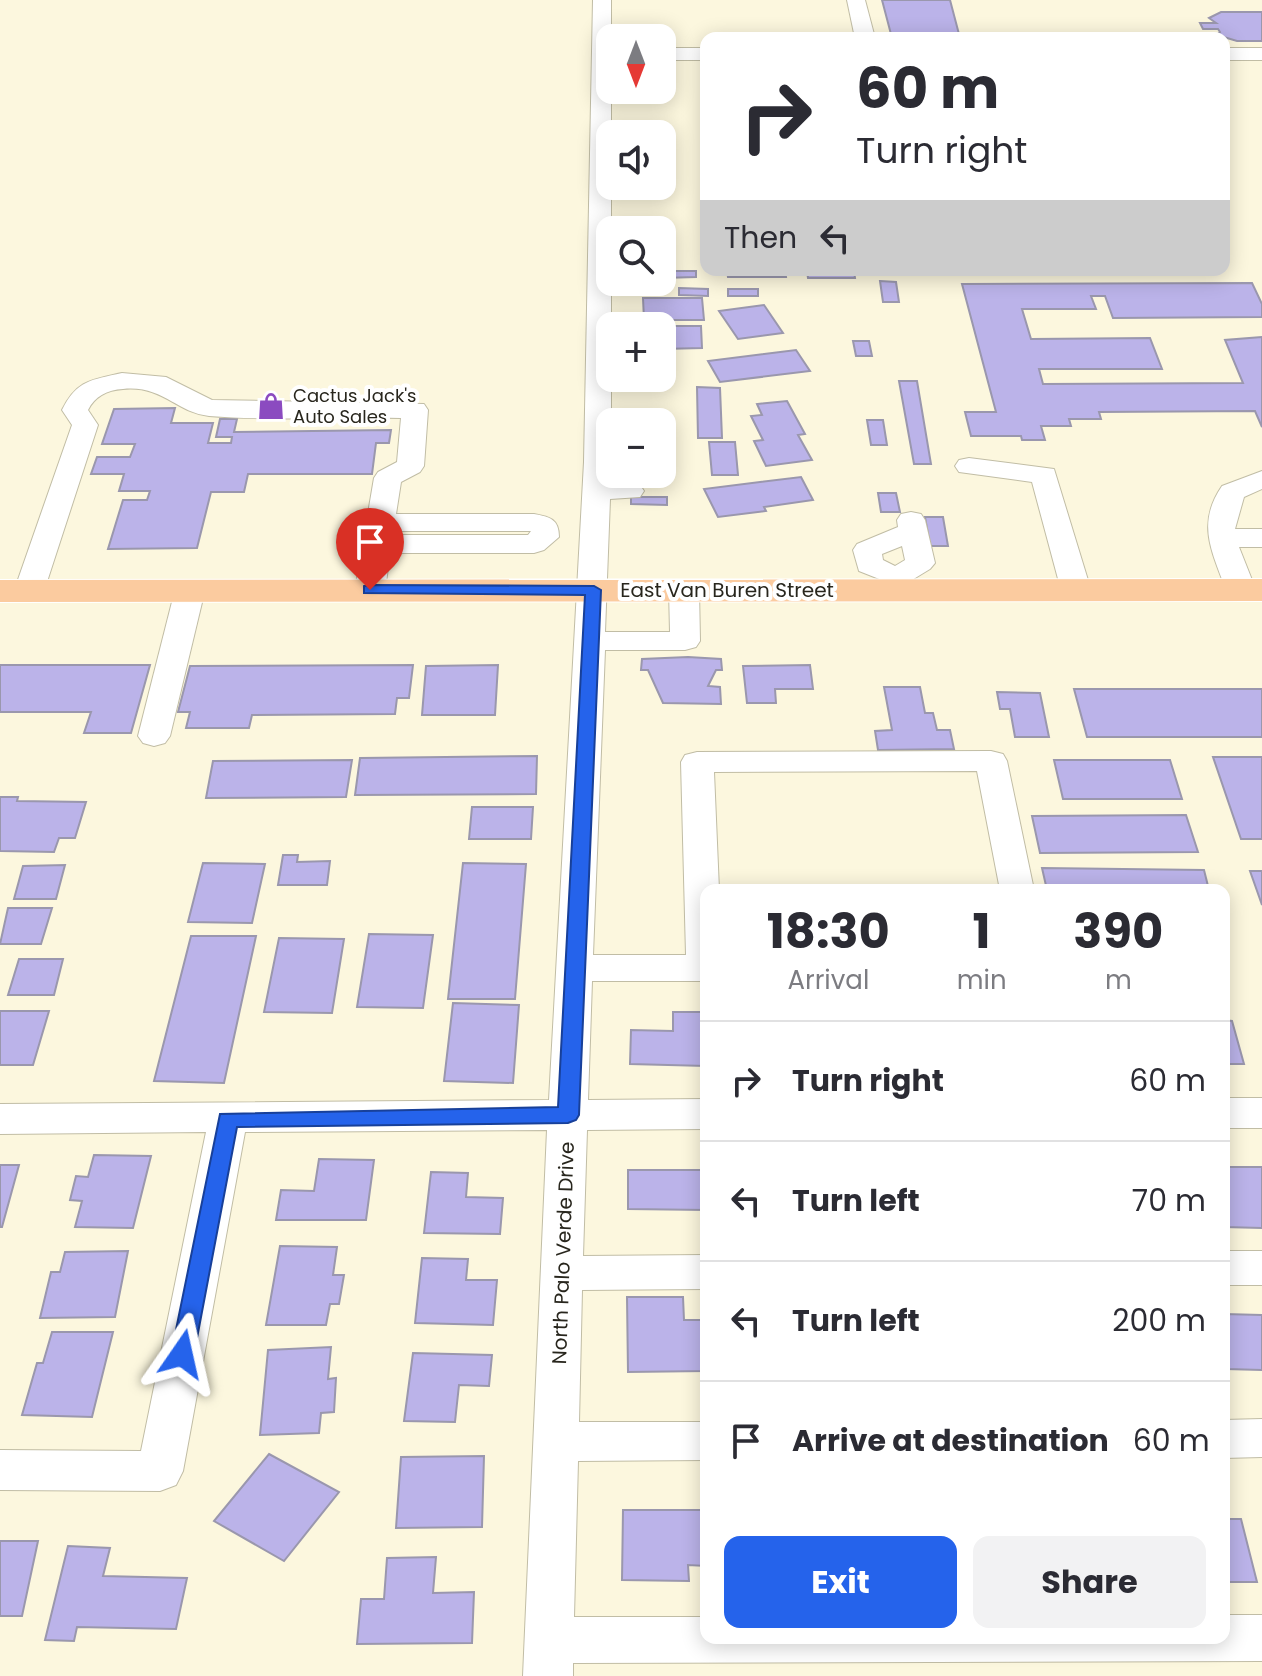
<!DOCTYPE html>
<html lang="en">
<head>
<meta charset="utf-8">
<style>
	body { margin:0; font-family:Poppins,sans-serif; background:#f2f2f3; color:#2b2b33; height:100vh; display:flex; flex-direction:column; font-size:30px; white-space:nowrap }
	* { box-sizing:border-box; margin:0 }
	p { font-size:26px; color:#7c7c81 }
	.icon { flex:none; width:44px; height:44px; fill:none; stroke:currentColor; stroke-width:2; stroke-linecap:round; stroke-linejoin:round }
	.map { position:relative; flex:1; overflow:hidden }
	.sheet { position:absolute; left:700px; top:884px; width:530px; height:760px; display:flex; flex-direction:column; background:#fff; border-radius:16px; box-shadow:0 4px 20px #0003 }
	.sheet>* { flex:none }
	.top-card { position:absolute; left:700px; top:32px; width:530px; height:244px; border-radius:16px; box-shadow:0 4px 20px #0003; background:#fff; color:#2b2b33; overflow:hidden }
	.needle { width:52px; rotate:180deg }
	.tools { position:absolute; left:596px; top:24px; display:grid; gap:16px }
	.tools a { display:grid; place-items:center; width:80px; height:80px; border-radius:16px; background:#fff; box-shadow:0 4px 20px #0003; font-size:40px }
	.pin { position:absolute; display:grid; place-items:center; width:68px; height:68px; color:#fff; margin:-82px -34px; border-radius:50% 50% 50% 0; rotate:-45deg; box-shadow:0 0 8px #0007 }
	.pin .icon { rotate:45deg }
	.me { position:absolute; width:88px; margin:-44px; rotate:11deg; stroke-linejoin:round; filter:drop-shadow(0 0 6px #0008) }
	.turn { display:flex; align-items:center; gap:28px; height:168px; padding:0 24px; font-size:36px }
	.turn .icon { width:104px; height:104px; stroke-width:2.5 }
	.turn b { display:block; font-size:56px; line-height:68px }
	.then { display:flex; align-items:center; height:76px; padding:0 24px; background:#0003; gap:16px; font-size:30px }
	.eta { display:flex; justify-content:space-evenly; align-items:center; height:136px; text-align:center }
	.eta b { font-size:48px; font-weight:700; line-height:56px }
	.cta { display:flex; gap:16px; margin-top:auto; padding:16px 24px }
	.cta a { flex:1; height:92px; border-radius:16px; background:#2563eb; color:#fff; font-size:32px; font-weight:700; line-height:92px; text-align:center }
	.cta a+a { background:#f2f2f3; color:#2b2b33 }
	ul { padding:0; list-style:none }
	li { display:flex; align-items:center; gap:24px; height:120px; padding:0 24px; border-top:2px solid #e1e1e2 }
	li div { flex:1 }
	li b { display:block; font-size:30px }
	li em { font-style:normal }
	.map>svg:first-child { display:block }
	.building { fill:#bbb3e9; stroke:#9a97ad; stroke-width:2 }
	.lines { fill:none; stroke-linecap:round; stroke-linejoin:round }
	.minor-casing { stroke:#c1bda5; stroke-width:2 }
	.major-casing { stroke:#fff; stroke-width:2 }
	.minor { fill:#fff; fill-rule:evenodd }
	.major { fill:#fbcb9f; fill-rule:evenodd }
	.route { fill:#2563eb; stroke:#184099; stroke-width:2 }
	.labels { text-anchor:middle; stroke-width:8; stroke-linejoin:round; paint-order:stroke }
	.far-poi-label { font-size:18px; fill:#28261d; stroke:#fff; text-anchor:start }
	.street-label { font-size:20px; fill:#28261d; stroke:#fff }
</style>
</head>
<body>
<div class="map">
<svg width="1262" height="1676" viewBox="0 0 1262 1676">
	<rect width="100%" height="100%" fill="#fcf7de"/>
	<!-- building -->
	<g class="building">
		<polygon points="882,0 950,0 960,38 892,38"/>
		<polygon points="1221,12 1262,12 1262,41 1237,41 1217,35 1220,32 1218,29 1203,29 1200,23 1216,23 1209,18"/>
		<polygon points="662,271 696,271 696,277 662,278"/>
		<polygon points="727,271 785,271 786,277 728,277"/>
		<polygon points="807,271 854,271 855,278 808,278"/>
		<polygon points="880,281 896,282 899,302 883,302"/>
		<polygon points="1252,283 1262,304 1262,317 1113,318 1105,296 1091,296 1096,309 1022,309 1031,339 1150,338 1162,369 1039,369 1043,384 1243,383 1225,340 1262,337 1262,427 1255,411 1099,412 1101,419 1069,419 1071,426 1041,426 1045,440 1022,440 1021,436 971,436 965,412 996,412 962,284"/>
		<polygon points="679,288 708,289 708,296 679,295"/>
		<rect x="728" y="289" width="30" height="7"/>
		<polygon points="643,298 702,298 704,320 644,320"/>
		<polygon points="764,305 783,333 738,339 719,311"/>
		<polygon points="640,326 701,326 702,348 662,349 662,326"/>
		<polygon points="853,341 869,341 872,356 856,356"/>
		<polygon points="796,350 810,371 720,382 708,361"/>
		<polygon points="899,381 917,381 931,464 914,464"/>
		<polygon points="697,387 720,388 722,438 698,438"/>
		<polygon points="787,401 805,434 798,435 812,460 766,466 754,441 763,440 751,416 762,415 757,404"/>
		<polygon points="175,408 171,423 213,423 208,443 231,443 232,437 216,437 220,419 237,419 234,432 391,430 389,443 376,443 372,474 248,474 244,492 211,492 197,548 108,549 123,500 147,500 150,491 119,491 124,474 91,474 97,457 130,457 135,444 102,444 114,409"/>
		<polygon points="867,420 883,420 887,445 871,445"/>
		<polygon points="709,442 735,442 738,475 712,475"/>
		<polygon points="801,477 813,500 764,507 766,511 718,517 704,489"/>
		<polygon points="878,493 896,493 900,512 881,512"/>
		<polygon points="631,497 667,497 667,505 631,504"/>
		<polygon points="925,517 943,517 948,546 930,546"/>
		<polygon points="688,657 721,659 722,670 716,670 708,686 720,687 721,704 663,703 648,670 641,670 642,659"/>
		<polygon points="0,665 150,665 131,733 84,733 91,712 0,712"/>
		<polygon points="413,665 409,698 397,698 395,714 252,715 249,728 186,728 190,712 178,712 190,666"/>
		<polygon points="498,665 495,715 422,715 426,666"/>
		<polygon points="810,665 813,689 775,689 776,703 747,703 743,666"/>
		<polygon points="884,687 920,687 925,713 933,713 937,730 950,730 954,749 878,750 875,731 892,730"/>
		<polygon points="1074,689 1262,689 1262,737 1087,737"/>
		<polygon points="997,692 1040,693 1049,737 1015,737 1010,709 1000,709"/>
		<polygon points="537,756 536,794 355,795 360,758"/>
		<polygon points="1213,757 1262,757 1262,839 1241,839"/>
		<polygon points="352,760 346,797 206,798 213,761"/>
		<polygon points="1054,760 1170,760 1182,799 1063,799"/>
		<polygon points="0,797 18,797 17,801 86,802 75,838 59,838 54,852 0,851"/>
		<polygon points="472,807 533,807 531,839 469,839"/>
		<polygon points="1186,815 1198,852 1040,853 1032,816"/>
		<polygon points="283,855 298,855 297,862 330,861 327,885 278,885"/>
		<polygon points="203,863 265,864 252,923 188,922"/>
		<polygon points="463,863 526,864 515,999 448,999"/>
		<polygon points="65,865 56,899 14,899 23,866"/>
		<polygon points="1042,868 1204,870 1209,890 1047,890"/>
		<polygon points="1250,871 1262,871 1262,905"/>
		<polygon points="8,908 52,908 41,944 0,944"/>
		<polygon points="369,934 433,935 423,1008 357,1007"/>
		<polygon points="191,936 256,936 224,1083 154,1081"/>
		<polygon points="279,938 344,939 332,1013 264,1012"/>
		<polygon points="19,959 63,959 54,995 8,995"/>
		<polygon points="453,1003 519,1005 513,1083 444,1081"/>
		<polygon points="0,1011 49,1011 33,1065 0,1065"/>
		<polygon points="673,1012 706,1012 706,1066 630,1064 631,1030 673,1031"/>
		<polygon points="1224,1020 1232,1021 1244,1064 1224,1064"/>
		<polygon points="94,1155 151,1156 133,1228 75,1227 82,1201 70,1200 76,1176 88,1177"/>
		<polygon points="319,1159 374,1160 366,1220 276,1220 281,1190 314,1191"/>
		<polygon points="0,1165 19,1165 2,1227 0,1227"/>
		<polygon points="1224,1167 1262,1167 1262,1228 1224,1227"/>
		<polygon points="628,1170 706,1170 706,1210 628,1209"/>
		<polygon points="431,1172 468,1173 466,1197 503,1198 500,1234 424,1233"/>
		<polygon points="280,1246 337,1247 333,1275 344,1275 339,1304 330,1304 326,1325 266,1325"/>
		<polygon points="128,1251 115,1317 40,1318 51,1272 60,1272 65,1252"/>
		<polygon points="422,1258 468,1259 466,1280 497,1280 493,1325 415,1323"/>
		<polygon points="627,1297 683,1297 684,1320 706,1320 706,1371 628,1372"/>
		<polygon points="1224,1314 1262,1315 1262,1370 1226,1369"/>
		<polygon points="52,1332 113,1332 92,1417 22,1415 37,1363 43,1363"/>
		<polygon points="331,1347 328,1379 336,1378 334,1412 321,1413 319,1433 260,1435 268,1350"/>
		<polygon points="413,1353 492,1355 489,1386 459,1385 455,1422 404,1421"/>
		<polygon points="269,1454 339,1492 284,1561 214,1521"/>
		<polygon points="484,1456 482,1527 396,1528 401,1457"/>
		<polygon points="623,1510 706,1510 706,1566 688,1565 689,1581 622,1580"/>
		<polygon points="1224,1519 1241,1519 1257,1582 1224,1582"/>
		<polygon points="0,1541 38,1541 22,1616 0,1616"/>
		<polygon points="68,1546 110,1548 103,1576 187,1578 176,1629 77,1627 74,1641 45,1640"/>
		<polygon points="436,1557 433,1593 474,1592 472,1643 357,1644 361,1599 384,1599 387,1558"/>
	</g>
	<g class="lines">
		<!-- minor casing -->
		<g class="minor-casing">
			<g id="minor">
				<polygon points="593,0 611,0 611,483 640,485 644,491 640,497 610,499 605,632 670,632 669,590 674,584 684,581 694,584 699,590 700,641 696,647 685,650 605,650 593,955 686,955 681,762 685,755 697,752 991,751 1003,754 1007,761 1034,890 1000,890 977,771 714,772 719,890 706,890 706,981 592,981 588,1100 706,1099 706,1129 587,1130 583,1256 706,1255 706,1289 582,1290 579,1422 706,1422 706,1460 578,1461 574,1617 706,1617 706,1638 1224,1638 1224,1615 1262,1615 1262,1661 573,1663 573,1676 523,1676 547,1130 245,1132 183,1471 176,1485 160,1491 0,1490 0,1450 141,1451 206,1132 0,1134 0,1104 549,1100 584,462"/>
				<polygon points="847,0 865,0 875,38 855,38"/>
				<rect x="662" y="48" width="44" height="12"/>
				<rect x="1224" y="48" width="38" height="12"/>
				<path d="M122,373L166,377L212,400L424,404L428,410L424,466L420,472L401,482L396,514H534C550,517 559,519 559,537L544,550L534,553H390L385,590L380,596L370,599L360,596L355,590L374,478L378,472L397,462L401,418C338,417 272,421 209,416C177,413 163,385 123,389C107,390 95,396 88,410L98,425L44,591L39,597L29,600L19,597L14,591L72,425L62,410C77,380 91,380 122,373ZM394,531H531L528,535H393Z"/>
				<polygon points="969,458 1054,469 1091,590 1086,596 1076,599 1066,596 1061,590 1032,482 959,472 955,466 959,460"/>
				<path d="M1262,471V489L1244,497L1235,529H1262V547H1239L1256,590L1251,596L1241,599L1231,596L1226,590C1212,551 1196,524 1222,486Z"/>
				<path d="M911,512L921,514L925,520L935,563L930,569L907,583L897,586L859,571L853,550L857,544L898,527L897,520L901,514ZM902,546L905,560L895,566L883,560L882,554Z"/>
				<polygon points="190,581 200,584 205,590 170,736 165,743 154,746 143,743 138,736 175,590 180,584"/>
				<rect x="1224" y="1098" width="38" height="30"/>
				<rect x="1224" y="1251" width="38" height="34"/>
				<polygon points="1262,1419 1262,1457 1224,1458 1224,1420"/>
			</g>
		</g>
		<!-- major casing -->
		<g class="major-casing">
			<polygon id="major" points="1262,579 1262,601 0,602 0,580"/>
		</g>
		<!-- minor -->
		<use href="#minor" class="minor"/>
		<!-- major -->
		<use href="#major" class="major"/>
	</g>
	<!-- route -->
	<polygon class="route" points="370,585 594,586 601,590 579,1115 576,1120 568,1123 237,1127 194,1354 190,1360 182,1363 174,1360 171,1354 220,1114 558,1107 585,595 364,593 364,586"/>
	<!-- icons -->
	<defs>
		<g id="shop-bare" transform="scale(2.16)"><path d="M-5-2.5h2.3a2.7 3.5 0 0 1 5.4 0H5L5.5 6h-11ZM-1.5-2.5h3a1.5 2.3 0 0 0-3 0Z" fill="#8b4bc0" stroke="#fff" stroke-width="2.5" paint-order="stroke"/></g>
	</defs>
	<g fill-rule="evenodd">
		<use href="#shop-bare" x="271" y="406"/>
	</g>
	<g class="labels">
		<!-- far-poi labels -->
		<g class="far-poi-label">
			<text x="293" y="402">Cactus Jack's<tspan x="293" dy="21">Auto Sales</tspan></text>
		</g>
		<!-- street labels -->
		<g class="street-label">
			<text x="727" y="597">East Van Buren Street</text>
			<text transform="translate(563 1253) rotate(-88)" y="7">North Palo Verde Drive</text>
		</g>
	</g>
</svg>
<div class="tools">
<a><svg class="needle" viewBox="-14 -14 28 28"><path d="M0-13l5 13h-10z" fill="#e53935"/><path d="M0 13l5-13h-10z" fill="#7c7c81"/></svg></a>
<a><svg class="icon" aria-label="sound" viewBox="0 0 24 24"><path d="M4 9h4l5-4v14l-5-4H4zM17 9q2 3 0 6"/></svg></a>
<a><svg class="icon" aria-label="search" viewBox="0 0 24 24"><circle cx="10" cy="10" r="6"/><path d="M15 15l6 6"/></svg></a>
<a>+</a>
<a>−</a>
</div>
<div class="pin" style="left:370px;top:590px;background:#d93025"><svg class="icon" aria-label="arrive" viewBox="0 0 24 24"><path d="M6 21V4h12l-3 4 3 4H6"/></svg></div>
<svg class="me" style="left:182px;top:1354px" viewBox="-20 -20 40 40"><path d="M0-17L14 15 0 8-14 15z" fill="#2563eb" stroke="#fff" stroke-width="4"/></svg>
<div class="top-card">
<div class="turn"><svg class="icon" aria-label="right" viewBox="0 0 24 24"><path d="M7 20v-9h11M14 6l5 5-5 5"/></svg><div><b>60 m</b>Turn right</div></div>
<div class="then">Then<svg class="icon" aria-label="left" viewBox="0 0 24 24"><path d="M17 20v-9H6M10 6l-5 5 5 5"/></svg></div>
</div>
<section class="sheet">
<div class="eta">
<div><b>18:30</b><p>Arrival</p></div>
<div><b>1</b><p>min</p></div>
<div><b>390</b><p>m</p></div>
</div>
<ul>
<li><svg class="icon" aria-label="right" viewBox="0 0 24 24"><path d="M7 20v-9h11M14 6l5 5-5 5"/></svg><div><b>Turn right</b></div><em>60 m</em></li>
<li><svg class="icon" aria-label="left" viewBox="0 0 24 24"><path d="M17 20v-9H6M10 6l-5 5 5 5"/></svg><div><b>Turn left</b></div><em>70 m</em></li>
<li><svg class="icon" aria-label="left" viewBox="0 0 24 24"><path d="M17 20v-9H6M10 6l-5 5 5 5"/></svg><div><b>Turn left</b></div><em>200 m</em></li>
<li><svg class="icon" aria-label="arrive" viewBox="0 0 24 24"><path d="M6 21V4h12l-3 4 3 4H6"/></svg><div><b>Arrive at destination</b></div><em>60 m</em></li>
</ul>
<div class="cta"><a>Exit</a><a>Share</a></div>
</section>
</div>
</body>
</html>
